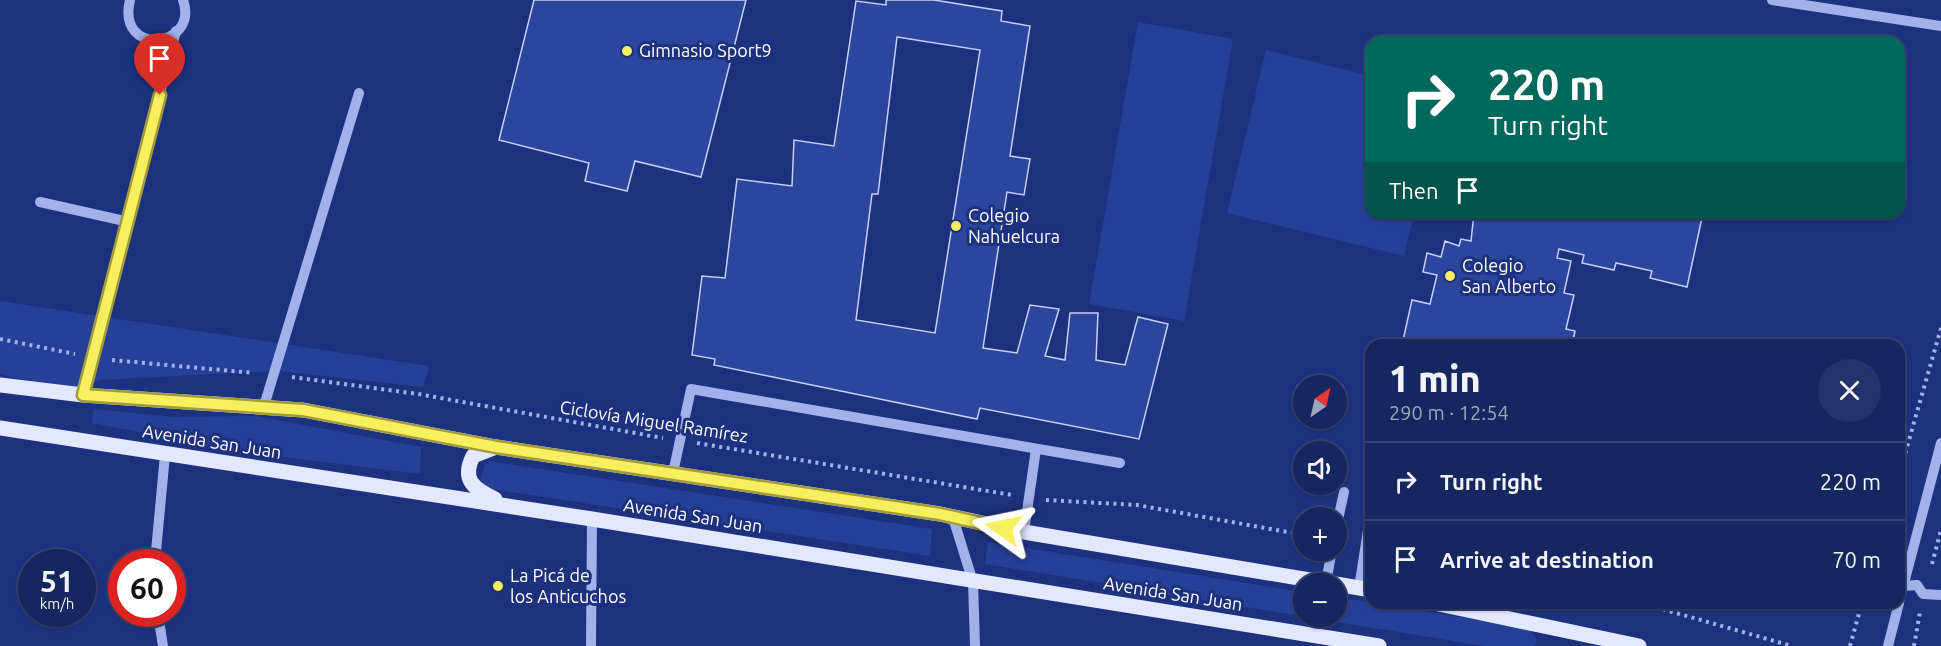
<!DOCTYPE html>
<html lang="en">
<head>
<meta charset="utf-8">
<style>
	body { margin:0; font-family:Ubuntu,sans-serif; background:#233268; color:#f1f3f6; height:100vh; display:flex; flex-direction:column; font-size:22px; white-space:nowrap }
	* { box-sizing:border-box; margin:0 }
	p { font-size:20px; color:#9ea5bd }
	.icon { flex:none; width:33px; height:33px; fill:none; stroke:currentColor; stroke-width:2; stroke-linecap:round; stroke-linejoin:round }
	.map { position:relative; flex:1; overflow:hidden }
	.details { position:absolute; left:1365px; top:339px; width:540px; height:270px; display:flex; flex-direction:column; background:#16265f; border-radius:18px; box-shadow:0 2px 4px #0004,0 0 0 2px #354374 }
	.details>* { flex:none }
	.guide { position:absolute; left:1365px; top:36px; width:540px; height:183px; border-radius:18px; box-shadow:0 2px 4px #0004,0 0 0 2px #354374; background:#00695c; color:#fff; overflow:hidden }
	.needle { width:39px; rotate:34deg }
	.fabs { position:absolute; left:1293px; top:375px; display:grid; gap:12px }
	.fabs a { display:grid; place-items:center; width:54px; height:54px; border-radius:50%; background:#16265f; box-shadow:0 2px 4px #0004,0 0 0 2px #354374; font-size:30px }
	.speed { position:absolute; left:18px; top:549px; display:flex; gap:12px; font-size:30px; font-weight:700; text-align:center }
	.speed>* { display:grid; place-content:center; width:78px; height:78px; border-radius:50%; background:#16265f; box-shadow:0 2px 4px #0004,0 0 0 2px #354374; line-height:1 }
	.speed small { font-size:15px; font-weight:400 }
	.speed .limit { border:9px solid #d22; background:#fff; color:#111 }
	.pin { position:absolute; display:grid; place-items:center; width:51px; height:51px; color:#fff; margin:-62px -26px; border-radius:50% 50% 50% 0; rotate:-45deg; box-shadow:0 0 6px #0007 }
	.pin .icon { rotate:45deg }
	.me { position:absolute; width:66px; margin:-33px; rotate:282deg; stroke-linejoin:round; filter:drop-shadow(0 0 4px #0008) }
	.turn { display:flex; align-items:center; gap:21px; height:126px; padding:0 24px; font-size:27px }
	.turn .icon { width:78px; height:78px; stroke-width:2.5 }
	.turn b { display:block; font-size:42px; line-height:51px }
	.then { display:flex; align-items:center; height:57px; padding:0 24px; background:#0003; gap:12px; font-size:22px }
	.round { display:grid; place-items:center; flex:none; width:63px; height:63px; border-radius:32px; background:#233268 }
	.summary { display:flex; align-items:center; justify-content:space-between; height:102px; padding:0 24px }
	h1 { font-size:36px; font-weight:800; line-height:45px }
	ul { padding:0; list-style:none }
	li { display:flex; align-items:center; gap:18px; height:78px; padding:0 24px; border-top:2px solid #354374 }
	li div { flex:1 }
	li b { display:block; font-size:22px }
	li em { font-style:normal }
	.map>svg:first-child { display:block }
	.green { fill:#264098 }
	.building { fill:#2c459d; stroke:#c5d0f7; stroke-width:1.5; fill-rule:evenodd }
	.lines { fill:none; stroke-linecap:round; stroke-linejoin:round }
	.path { stroke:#a1b1e9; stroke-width:4; stroke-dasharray:3 4.5; stroke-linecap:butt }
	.minor { stroke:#a1b1e9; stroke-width:10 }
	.major { stroke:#e4e8fe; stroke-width:15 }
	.route-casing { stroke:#a19b3e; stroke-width:15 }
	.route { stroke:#f8ef5f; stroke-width:10 }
	.poi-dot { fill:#f8ef5f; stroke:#1d327f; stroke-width:2 }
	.labels { text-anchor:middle; stroke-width:6; stroke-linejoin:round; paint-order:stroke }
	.poi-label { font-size:18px; fill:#fff; stroke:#1d327f; text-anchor:start }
	.street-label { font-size:18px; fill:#fff; stroke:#1d327f }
</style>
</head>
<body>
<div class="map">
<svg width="1941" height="646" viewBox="0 0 1941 646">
	<rect width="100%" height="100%" fill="#1d327f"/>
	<!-- green -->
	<g class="green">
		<polygon points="1138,22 1233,39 1184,321 1089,304"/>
		<polygon points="1266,50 1371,76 1371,213 1414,213 1404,256 1227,213"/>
		<polygon points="0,301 429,366 423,387 278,371 98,380 83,395 0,374"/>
		<polygon points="94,409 172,417 256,416 421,447 420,474 237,451 92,423"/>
		<polygon points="489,461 932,529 930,556 485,488 480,484 484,467"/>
		<polygon points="988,542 1303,592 1304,616 1336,616 1337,597 1528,628 1537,640 1535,646 1483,646 985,564"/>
	</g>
	<!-- building -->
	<g class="building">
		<polygon points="534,0 746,0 701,177 635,161 627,191 585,181 589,163 499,140"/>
		<path d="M886,0H934L1002,11L1001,21L1030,26L1010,156L1030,159L1024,195L1007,192L983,348L1017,353L1030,305L1059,309L1045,356L1065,360L1070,313H1098L1096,360L1125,365L1138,317L1168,324L1139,439L980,408L977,419L714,365L715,359L692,355L702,276L725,278L737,179L792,186L794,140L834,146L856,1L886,5ZM897,37L980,50L935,333L856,320L872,194H878Z"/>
		<polygon points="1474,213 1703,213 1687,287 1650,278 1652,271 1616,263 1614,270 1582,263 1584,255 1559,249 1557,258 1571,261 1564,293 1574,295 1566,329 1575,331 1572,345 1402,345 1412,300 1430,304 1437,275 1423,272 1427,253 1441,257 1445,241 1459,246 1461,239 1471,241"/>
	</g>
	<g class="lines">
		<!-- path -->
		<g class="path">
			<polyline points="0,339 75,354"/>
			<polyline points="112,360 254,373"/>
			<polyline points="292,377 418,394 663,438"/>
			<polyline points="697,443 1012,495"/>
			<polyline points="1899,475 1941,328"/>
			<polyline points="1046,500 1137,505 1304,535"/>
			<polyline points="1932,564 1941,530"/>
			<polyline points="1641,603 1792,646"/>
			<polyline points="1850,646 1862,603"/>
			<polyline points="1914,646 1920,612"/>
		</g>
		<!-- minor -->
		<g class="minor">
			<path d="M130,0C116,58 200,48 183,0"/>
			<polyline points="1772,0 1941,26"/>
			<polyline points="40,202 129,222"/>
			<polyline points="83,395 176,31"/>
			<polyline points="264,406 359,93"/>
			<polyline points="673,473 691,389 1120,463"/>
			<polyline points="945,517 954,521 973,582 975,646"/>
			<polyline points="1336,529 1344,492"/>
			<polyline points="1024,532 1036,449"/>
			<polyline points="155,562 165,455"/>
			<polyline points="1326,582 1332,550"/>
			<polyline points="1903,586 1917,585 1923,594 1941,595"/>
			<polyline points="1359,588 1371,511"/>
			<polyline points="1899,602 1941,443"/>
			<polyline points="158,614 163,646"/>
			<polyline points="591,646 592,519"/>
			<polyline points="1888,646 1899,603"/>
		</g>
		<!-- major -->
		<g class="major">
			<polyline points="0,385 83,395 303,410 496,447 940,514 1024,532 1334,584"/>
			<polyline points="0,428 592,519 1379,646"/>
			<path d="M495,499C474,489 461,480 473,456L496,447"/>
			<polyline points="1336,584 1371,590"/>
			<polyline points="1434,603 1639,646"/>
		</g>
	</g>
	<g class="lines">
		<!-- route casing -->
		<g class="route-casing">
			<polyline id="route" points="160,95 83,395 303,410 496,447 940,514 1003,528"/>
		</g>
		<!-- route -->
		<use href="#route" class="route"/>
	</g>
	<!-- markers -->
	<g class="poi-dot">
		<circle cx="627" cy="51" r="6"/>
		<circle cx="956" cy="226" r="6"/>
		<circle cx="1450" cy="276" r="6"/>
		<circle cx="498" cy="586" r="6"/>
	</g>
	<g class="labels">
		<!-- poi labels -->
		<g class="poi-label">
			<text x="639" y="57">Gimnasio Sport9</text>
			<text x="968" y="222">Colegio<tspan x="968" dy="21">Nahuelcura</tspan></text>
			<text x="1462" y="272">Colegio<tspan x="1462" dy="21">San Alberto</tspan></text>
			<text x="510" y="582">La Picá de<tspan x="510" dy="21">los Anticuchos</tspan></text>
		</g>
		<!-- street labels -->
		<g class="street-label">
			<text transform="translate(654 422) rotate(9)" y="6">Ciclovía Miguel Ramírez</text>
			<text transform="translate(212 442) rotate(9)" y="6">Avenida San Juan</text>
			<text transform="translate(693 516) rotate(9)" y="6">Avenida San Juan</text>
			<text transform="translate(1173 594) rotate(9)" y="6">Avenida San Juan</text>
		</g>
	</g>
</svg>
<div class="fabs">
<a><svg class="needle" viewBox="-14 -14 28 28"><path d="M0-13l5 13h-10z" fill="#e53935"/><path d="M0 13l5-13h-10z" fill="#9ea5bd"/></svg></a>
<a><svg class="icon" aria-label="sound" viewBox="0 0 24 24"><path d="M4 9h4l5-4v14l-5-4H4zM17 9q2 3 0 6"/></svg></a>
<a>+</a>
<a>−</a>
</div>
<div class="speed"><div>51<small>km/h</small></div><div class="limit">60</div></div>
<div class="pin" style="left:160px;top:95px;background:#d93025"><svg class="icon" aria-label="arrive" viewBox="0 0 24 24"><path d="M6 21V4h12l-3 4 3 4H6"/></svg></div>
<svg class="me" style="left:1003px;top:528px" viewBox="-20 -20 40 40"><path d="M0-17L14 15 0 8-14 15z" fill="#f8ef5f" stroke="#fff" stroke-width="4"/></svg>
<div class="guide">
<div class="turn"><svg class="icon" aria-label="right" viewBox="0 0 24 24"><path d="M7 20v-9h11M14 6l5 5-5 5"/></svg><div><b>220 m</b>Turn right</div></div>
<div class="then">Then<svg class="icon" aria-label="arrive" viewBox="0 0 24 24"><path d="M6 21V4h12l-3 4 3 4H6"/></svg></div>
</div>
<section class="details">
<div class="summary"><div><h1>1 min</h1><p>290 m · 12:54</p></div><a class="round"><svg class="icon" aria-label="close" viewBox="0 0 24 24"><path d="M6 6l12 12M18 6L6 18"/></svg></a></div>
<ul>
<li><svg class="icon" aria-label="right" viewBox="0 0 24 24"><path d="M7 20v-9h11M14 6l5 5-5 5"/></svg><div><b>Turn right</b></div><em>220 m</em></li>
<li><svg class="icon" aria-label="arrive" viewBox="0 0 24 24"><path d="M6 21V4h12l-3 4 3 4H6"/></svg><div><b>Arrive at destination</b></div><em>70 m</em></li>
</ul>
</section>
</div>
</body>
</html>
